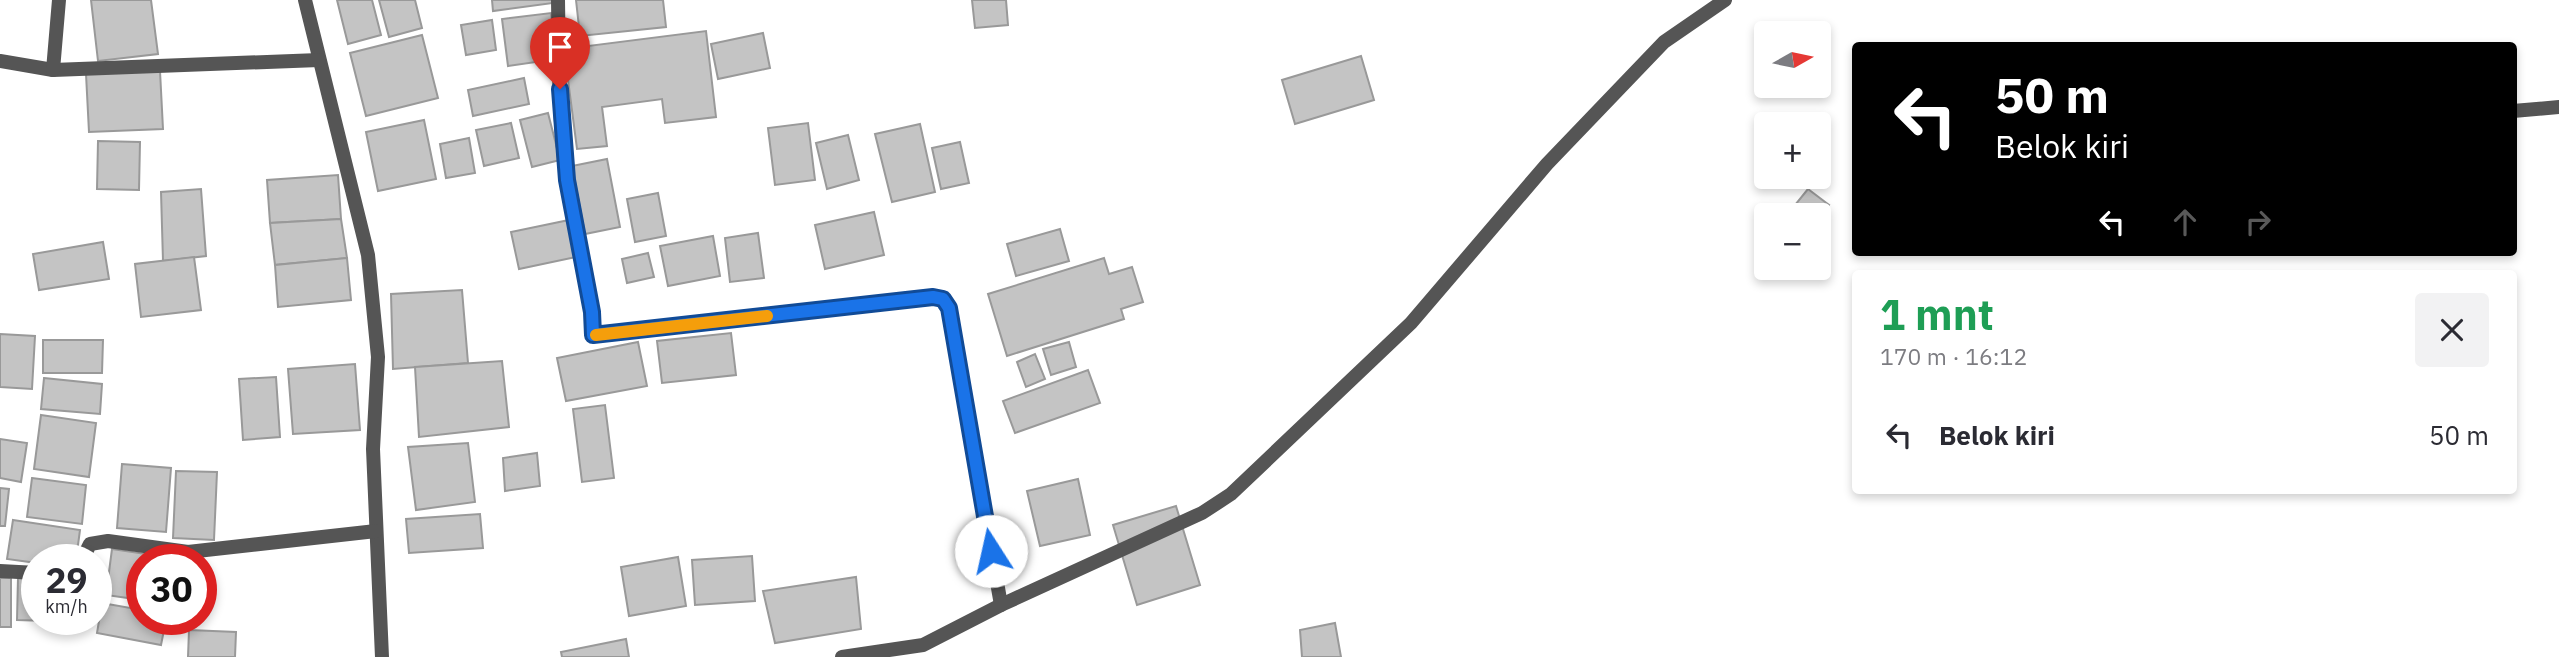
<!DOCTYPE html>
<html lang="id">
<head>
<meta charset="utf-8">
<style>
	body { margin:0; font-family:"IBM Plex Sans",sans-serif; background:#f2f2f3; color:#2b2b33; height:100vh; display:flex; flex-direction:column; font-size:26px; white-space:nowrap }
	* { box-sizing:border-box; margin:0 }
	p { font-size:23px; color:#7c7c81 }
	.icon { flex:none; width:38px; height:38px; fill:none; stroke:currentColor; stroke-width:2; stroke-linecap:round; stroke-linejoin:round }
	.map { position:relative; flex:1; overflow:hidden }
	.panel { position:absolute; left:1852px; top:270px; width:665px; height:224px; display:flex; flex-direction:column; background:#fff; border-radius:7px; box-shadow:0 4px 10px #0003 }
	.panel>* { flex:none }
	.banner { position:absolute; left:1852px; top:42px; width:665px; height:214px; border-radius:7px; box-shadow:0 4px 10px #0003; background:#000; color:#fff; overflow:hidden }
	.needle { width:46px; rotate:81deg }
	.controls { position:absolute; left:1754px; top:21px; display:grid; gap:14px }
	.controls a { display:grid; place-items:center; width:77px; height:77px; border-radius:7px; background:#fff; box-shadow:0 4px 10px #0003; font-size:35px }
	.speed { position:absolute; left:21px; top:544px; display:flex; gap:14px; font-size:35px; font-weight:700; text-align:center }
	.speed>* { display:grid; place-content:center; width:91px; height:91px; border-radius:50%; background:#fff; box-shadow:0 4px 10px #0003; line-height:1 }
	.speed small { font-size:18px; font-weight:400 }
	.speed .limit { border:10px solid #d22; background:#fff; color:#111 }
	.pin { position:absolute; display:grid; place-items:center; width:60px; height:60px; color:#fff; margin:-72px -30px; border-radius:50% 50% 50% 0; rotate:-45deg; box-shadow:0 0 7px #0007 }
	.pin .icon { rotate:45deg }
	.me { position:absolute; width:77px; margin:-38px; rotate:350deg; stroke-linejoin:round; filter:drop-shadow(0 0 5px #0008) }
	.turn { display:flex; align-items:center; gap:24px; height:147px; padding:0 28px; font-size:32px }
	.turn .icon { width:91px; height:91px; stroke-width:2.5 }
	.turn b { display:block; font-size:49px; line-height:60px }
	.lanes { display:flex; align-items:center; height:66px; padding:0 28px; background:#0003; justify-content:center; gap:35px; direction:ltr }
	.lanes .off { opacity:.35 }
	.round { display:grid; place-items:center; flex:none; width:74px; height:74px; border-radius:7px; background:#f2f2f3 }
	.summary { display:flex; align-items:center; justify-content:space-between; height:119px; padding:0 28px }
	h1 { font-size:42px; font-weight:700; line-height:52px; color:#1e9e55 }
	ul { padding:0; list-style:none }
	li { display:flex; align-items:center; gap:21px; height:91px; padding:0 28px }
	li div { flex:1 }
	li b { display:block; font-size:26px }
	li em { font-style:normal }
	.map>svg:first-child { display:block }
	.building { fill:#c4c4c4; stroke:#999; stroke-width:2 }
	.lines { fill:none; stroke-linecap:round; stroke-linejoin:round }
	.street { stroke:#555; stroke-width:14 }
	.route-casing { stroke:#114b97; stroke-width:18 }
	.route { stroke:#1a73e8; stroke-width:12 }
	.slow { stroke:#f59e0b; stroke-width:12 }
</style>
</head>
<body>
<div class="map">
<svg width="2559" height="657" viewBox="0 0 2559 657">
	<rect width="100%" height="100%" fill="#fff"/>
	<!-- building -->
	<g class="building">
		<polygon points="91,0 151,0 158,54 98,61"/>
		<polygon points="337,0 372,0 381,35 348,44"/>
		<polygon points="379,0 415,0 422,28 389,37"/>
		<polygon points="492,0 552,0 553,3 493,11"/>
		<polygon points="576,0 663,0 666,27 580,36"/>
		<polygon points="972,0 1006,0 1008,25 975,28"/>
		<polygon points="551,13 557,59 508,66 502,19"/>
		<polygon points="492,20 496,50 466,55 461,25"/>
		<polygon points="706,31 716,117 665,123 662,99 602,107 607,146 577,149 564,49"/>
		<polygon points="763,33 770,68 718,79 711,44"/>
		<polygon points="422,35 438,98 366,116 350,53"/>
		<polygon points="1361,56 1374,100 1295,124 1282,80"/>
		<polygon points="160,71 163,129 89,132 86,74"/>
		<polygon points="524,78 529,104 473,116 468,90"/>
		<polygon points="548,113 560,160 532,167 520,120"/>
		<polygon points="424,120 436,179 378,191 366,132"/>
		<polygon points="511,123 519,158 484,166 476,130"/>
		<polygon points="808,123 815,180 775,185 768,128"/>
		<polygon points="920,124 935,192 892,202 875,134"/>
		<polygon points="848,135 859,180 827,189 816,143"/>
		<polygon points="469,138 475,173 446,178 440,144"/>
		<polygon points="98,141 140,142 139,190 97,189"/>
		<polygon points="960,142 969,183 941,189 932,148"/>
		<polygon points="607,159 620,227 585,234 572,166"/>
		<polygon points="338,175 341,219 270,223 267,180"/>
		<polygon points="201,189 206,256 163,261 161,192"/>
		<polygon points="1808,189 1829,205 1818,220 1818,215 1808,215 1795,205"/>
		<polygon points="658,193 666,236 635,242 627,199"/>
		<polygon points="874,212 884,255 825,269 815,225"/>
		<polygon points="341,219 347,258 275,265 270,223"/>
		<polygon points="569,220 576,257 519,269 511,232"/>
		<polygon points="1060,229 1069,261 1016,276 1007,244"/>
		<polygon points="758,233 764,278 730,282 725,238"/>
		<polygon points="713,236 720,276 668,286 660,246"/>
		<polygon points="103,242 109,279 39,290 33,254"/>
		<polygon points="648,253 654,277 627,283 622,259"/>
		<polygon points="194,257 201,310 141,317 135,264"/>
		<polygon points="347,258 351,300 278,307 275,265"/>
		<polygon points="1104,258 1109,274 1132,267 1143,302 1121,309 1124,319 1007,356 988,294"/>
		<polygon points="462,290 468,363 393,369 391,294"/>
		<polygon points="731,333 736,375 662,383 657,341"/>
		<polygon points="0,334 35,336 32,389 0,387"/>
		<polygon points="43,340 103,340 102,373 43,373"/>
		<polygon points="638,342 647,386 566,401 557,358"/>
		<polygon points="1069,342 1076,367 1051,375 1043,349"/>
		<polygon points="1035,354 1045,379 1026,387 1017,362"/>
		<polygon points="502,361 509,427 419,437 415,367"/>
		<polygon points="355,364 360,430 293,434 288,369"/>
		<polygon points="1088,370 1100,403 1015,433 1003,401"/>
		<polygon points="276,377 280,437 243,440 239,379"/>
		<polygon points="44,378 102,384 100,414 41,409"/>
		<polygon points="605,405 614,478 582,482 573,409"/>
		<polygon points="41,415 96,423 89,477 34,469"/>
		<polygon points="0,439 27,443 21,482 0,478"/>
		<polygon points="468,443 475,502 416,510 408,447"/>
		<polygon points="537,453 540,486 505,491 503,458"/>
		<polygon points="122,464 171,468 166,532 117,528"/>
		<polygon points="176,471 217,472 214,540 173,538"/>
		<polygon points="32,478 86,485 82,524 27,517"/>
		<polygon points="1078,479 1090,535 1040,546 1027,491"/>
		<polygon points="0,488 9,489 5,526 0,526"/>
		<polygon points="1176,506 1200,585 1137,605 1113,525"/>
		<polygon points="480,514 483,548 409,553 406,519"/>
		<polygon points="13,520 80,530 76,560 37,560 37,563 7,559"/>
		<polygon points="112,549 173,558 173,560 142,560 142,600 106,595"/>
		<polygon points="752,556 755,601 695,605 692,560"/>
		<polygon points="678,557 686,606 629,616 621,567"/>
		<polygon points="856,577 861,629 775,643 763,591"/>
		<rect x="0" y="578" width="11" height="49"/>
		<polygon points="18,578 37,579 37,620 81,622 17,620"/>
		<polygon points="102,603 142,610 142,620 166,620 161,645 97,633"/>
		<polygon points="1335,623 1341,657 1302,657 1300,630"/>
		<polygon points="189,630 236,632 235,657 188,657"/>
		<polygon points="626,639 629,657 562,657 561,652"/>
	</g>
	<g class="lines">
		<!-- street -->
		<g class="street">
			<polyline points="305,0 368,255 378,357 373,449 382,657"/>
			<path d="M558,0C559,60 558,122 567,182C575,233 591,284 593,335L933,297L943,299L949,308L1001,605"/>
			<polyline points="0,61 53,70 319,60"/>
			<polyline points="53,70 59,0"/>
			<polyline points="2513,111 2559,107"/>
			<polyline points="82,560 90,544 108,541 188,552 376,531"/>
			<polyline points="0,571 37,573"/>
			<polyline points="842,657 923,645 1001,605 1202,513 1231,494 1411,323 1547,164 1664,42 1725,0"/>
		</g>
	</g>
	<g class="lines">
		<!-- route casing -->
		<g class="route-casing">
			<polyline id="route" points="560,89 567,180 592,312 593,335 933,297 943,299 949,308 991,551"/>
		</g>
		<!-- route -->
		<use href="#route" class="route"/>
		<!-- slow -->
		<polyline class="slow" points="596,335 767,316"/>
	</g>
</svg>
<div class="controls">
<a><svg class="needle" viewBox="-14 -14 28 28"><path d="M0-13l5 13h-10z" fill="#e53935"/><path d="M0 13l5-13h-10z" fill="#7c7c81"/></svg></a>
<a>+</a>
<a>−</a>
</div>
<div class="speed"><div>29<small>km/h</small></div><div class="limit">30</div></div>
<div class="pin" style="left:560px;top:89px;background:#d93025"><svg class="icon" aria-label="arrive" viewBox="0 0 24 24"><path d="M6 21V4h12l-3 4 3 4H6"/></svg></div>
<svg class="me" style="left:991px;top:551px" viewBox="-20 -20 40 40"><circle r="19" fill="#fff"/><path d="M0-13L10 11 0 6-10 11z" fill="#1a73e8"/></svg>
<div class="banner">
<div class="turn"><svg class="icon" aria-label="left" viewBox="0 0 24 24"><path d="M17 20v-9H6M10 6l-5 5 5 5"/></svg><div><b>50 m</b>Belok kiri</div></div>
<div class="lanes"><svg class="icon" aria-label="left" viewBox="0 0 24 24"><path d="M17 20v-9H6M10 6l-5 5 5 5"/></svg><svg class="icon off" aria-label="ahead" viewBox="0 0 24 24"><path d="M12 20V5M6 11l6-6 6 6"/></svg><svg class="icon off" aria-label="right" viewBox="0 0 24 24"><path d="M7 20v-9h11M14 6l5 5-5 5"/></svg></div>
</div>
<section class="panel">
<div class="summary"><div><h1>1 mnt</h1><p>170 m · 16:12</p></div><a class="round"><svg class="icon" aria-label="close" viewBox="0 0 24 24"><path d="M6 6l12 12M18 6L6 18"/></svg></a></div>
<ul>
<li><svg class="icon" aria-label="left" viewBox="0 0 24 24"><path d="M17 20v-9H6M10 6l-5 5 5 5"/></svg><div><b>Belok kiri</b></div><em>50 m</em></li>
</ul>
</section>
</div>
</body>
</html>
